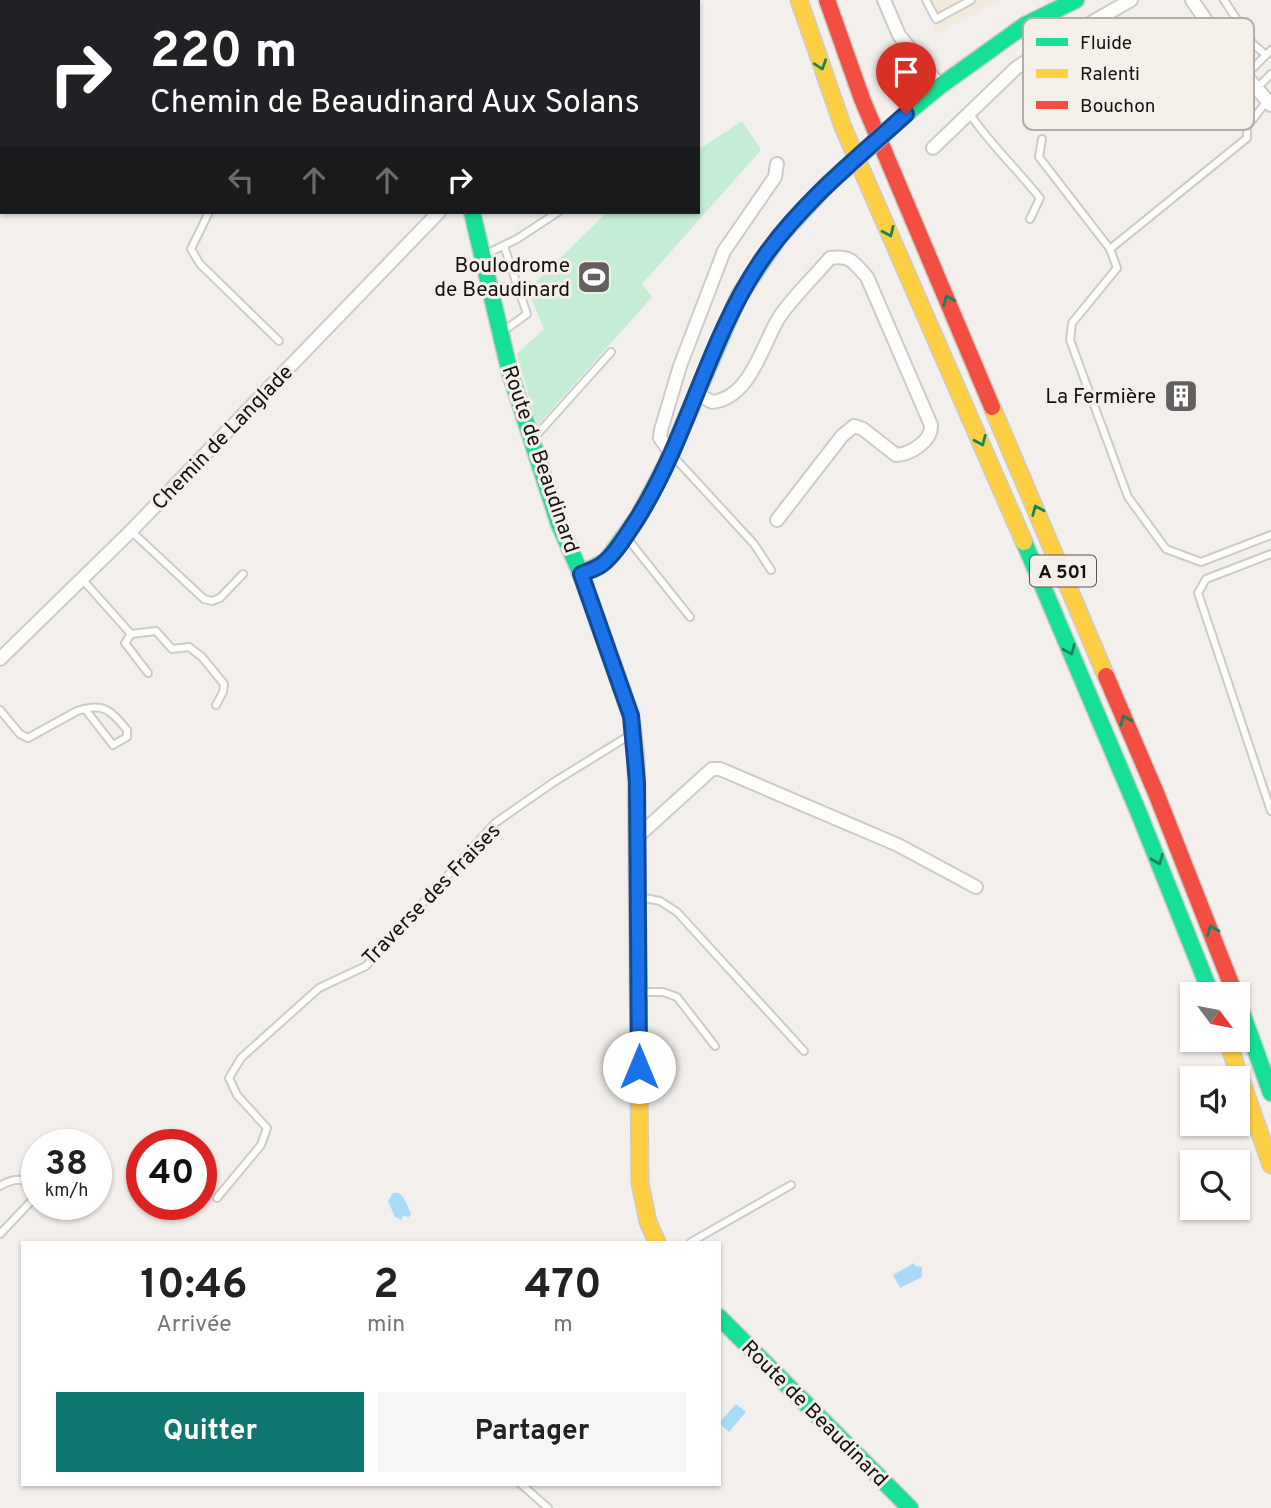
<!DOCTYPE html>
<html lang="fr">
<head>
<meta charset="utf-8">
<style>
	body { margin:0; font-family:Overpass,sans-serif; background:#f6f6f6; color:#222; height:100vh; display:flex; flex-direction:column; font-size:26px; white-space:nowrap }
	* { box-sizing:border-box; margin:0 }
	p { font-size:23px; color:#767676 }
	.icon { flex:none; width:38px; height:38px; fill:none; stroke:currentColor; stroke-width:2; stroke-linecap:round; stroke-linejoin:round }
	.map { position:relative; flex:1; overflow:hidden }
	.drawer { position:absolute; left:21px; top:1241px; width:700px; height:245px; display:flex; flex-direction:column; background:#fff; border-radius:0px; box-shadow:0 2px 5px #0004 }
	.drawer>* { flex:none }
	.banner { position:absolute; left:0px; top:0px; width:700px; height:214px; box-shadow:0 2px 5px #0004; background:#202124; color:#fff; overflow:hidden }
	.needle { width:46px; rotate:122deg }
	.controls { position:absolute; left:1180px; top:982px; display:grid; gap:14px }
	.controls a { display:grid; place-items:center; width:70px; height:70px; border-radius:0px; background:#fff; box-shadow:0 2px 5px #0004; font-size:35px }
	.speed { position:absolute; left:21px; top:1129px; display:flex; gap:14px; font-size:35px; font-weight:700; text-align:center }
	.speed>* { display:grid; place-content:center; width:91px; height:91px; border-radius:50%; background:#fff; box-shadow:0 2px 5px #0004; line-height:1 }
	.speed small { font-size:18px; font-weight:400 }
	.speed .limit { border:10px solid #d22; background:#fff; color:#111 }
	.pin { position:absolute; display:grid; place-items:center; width:60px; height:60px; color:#fff; margin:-72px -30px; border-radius:50% 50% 50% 0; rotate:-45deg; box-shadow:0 0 7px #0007 }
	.pin .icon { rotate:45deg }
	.me { position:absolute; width:77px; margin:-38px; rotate:0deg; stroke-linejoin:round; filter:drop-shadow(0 0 5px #0008) }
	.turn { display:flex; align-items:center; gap:24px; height:147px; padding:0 35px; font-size:32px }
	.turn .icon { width:91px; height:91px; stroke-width:2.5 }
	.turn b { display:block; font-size:49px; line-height:60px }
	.lanes { display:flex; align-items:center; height:66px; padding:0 35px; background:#0003; justify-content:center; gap:35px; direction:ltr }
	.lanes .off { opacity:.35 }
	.eta { display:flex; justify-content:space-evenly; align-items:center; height:119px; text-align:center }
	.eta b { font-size:42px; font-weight:700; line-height:49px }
	.cta { display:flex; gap:14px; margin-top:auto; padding:14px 35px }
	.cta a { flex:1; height:80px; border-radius:0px; background:#0f766e; color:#fff; font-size:28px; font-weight:700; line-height:80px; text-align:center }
	.cta a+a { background:#f6f6f6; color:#222 }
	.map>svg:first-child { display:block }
	.commercial { fill:#f1eadd }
	.green { fill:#c5ecd5 }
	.water { fill:#a9dbf9 }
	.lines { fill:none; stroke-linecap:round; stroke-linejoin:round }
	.lane-casing { stroke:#cdcbc8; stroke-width:10 }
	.street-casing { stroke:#cdcbc8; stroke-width:16 }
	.fast-casing { stroke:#cdcbc8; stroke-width:19 }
	.slow-casing { stroke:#cdcbc8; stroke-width:19 }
	.jam-casing { stroke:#cdcbc8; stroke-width:19 }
	.lane { stroke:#fdfdfc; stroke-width:6 }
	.street { stroke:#fdfdfc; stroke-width:12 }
	.fast { stroke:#16e098; stroke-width:16 }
	.slow { stroke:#ffcf43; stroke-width:16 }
	.jam { stroke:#f24e42; stroke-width:16 }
	.slow-bridge-casing { stroke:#cdcbc8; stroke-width:19; stroke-linecap:butt }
	.slow-bridge { stroke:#ffcf43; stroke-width:16 }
	.oneway { stroke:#16845b }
	.route-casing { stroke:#114b97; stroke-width:18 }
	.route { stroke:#1a73e8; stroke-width:12 }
	.labels { text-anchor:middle; stroke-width:6; stroke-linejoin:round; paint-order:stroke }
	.shield { fill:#f5efe9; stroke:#585552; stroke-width:2 }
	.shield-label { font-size:19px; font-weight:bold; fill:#151311 }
	.poi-label { font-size:21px; fill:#151311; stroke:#f5efe9; text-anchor:end }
	.street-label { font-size:21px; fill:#151311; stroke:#f5efe9 }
	.key { fill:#f5efe9; stroke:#b2ada8; stroke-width:2 }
	.key-label { font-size:19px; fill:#151311 }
</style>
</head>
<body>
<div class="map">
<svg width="1271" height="1508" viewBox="0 0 1271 1508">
	<rect width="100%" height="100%" fill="#f2efec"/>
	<!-- commercial -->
	<polygon class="commercial" points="922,0 1000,0 934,35 935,26"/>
	<!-- green -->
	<polygon class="green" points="742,121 761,150 642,284 652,297 537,426 517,354 544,329 528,290 607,212 698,212 698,150"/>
	<!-- water -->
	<g class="water">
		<polygon points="393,1193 399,1193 404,1198 411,1214 409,1217 403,1216 401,1220 395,1217 388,1201"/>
		<polygon points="914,1263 915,1266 922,1267 922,1277 900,1288 893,1275"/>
		<polygon points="736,1404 746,1412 729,1432 719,1423"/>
	</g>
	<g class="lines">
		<!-- lane casing -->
		<g class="lane-casing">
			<g id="lane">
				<polyline points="926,0 936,19 971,0"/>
				<polyline points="1224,0 1253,44 1266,55"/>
				<polyline points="88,2 90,0"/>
				<polyline points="329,2 330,0"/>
				<polyline points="559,2 561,0"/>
				<polyline points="1191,56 1247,127 1267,101"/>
				<polyline points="1245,76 1271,50"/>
				<polyline points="1256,89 1271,74"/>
				<path d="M969,113C990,144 1017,169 1040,198L1030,219"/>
				<polyline points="1247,127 1247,138 1110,249 1117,268 1072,323 1070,340 1128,497 1166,549 1201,562 1271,535"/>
				<polyline points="1042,139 1039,157 1110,249"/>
				<polyline points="209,212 191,249 200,264 279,341"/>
				<polyline points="484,255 517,239 558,212"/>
				<polyline points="502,332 527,314 504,246"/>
				<polyline points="534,438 611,352"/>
				<polyline points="673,456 754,544 771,570"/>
				<polyline points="131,531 204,599 212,601 220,598 243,574"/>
				<polyline points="627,538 690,617"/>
				<polyline points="1271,554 1206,579 1198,593 1271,811"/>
				<polyline points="82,579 131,634 156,631 172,649 189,647 202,657 224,684 223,692 216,705"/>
				<polyline points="131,634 125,643 148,673"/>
				<path d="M0,710L20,734L28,738L77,711C104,702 110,710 127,730V737L113,745L85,709"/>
				<polyline points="640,897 660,901 677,912 804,1051"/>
				<polyline points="640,992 663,992 677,997 715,1046"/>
				<path d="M0,1186C13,1178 25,1177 37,1187"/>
				<polyline points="217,1198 261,1145 267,1128 237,1095 229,1078 241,1058 319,988 366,966 495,823 554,782 630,735"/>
				<polyline points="0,1234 37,1195"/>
				<polyline points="691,1242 791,1185"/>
				<polyline points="521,1484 548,1508"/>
			</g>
		</g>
		<!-- street casing -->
		<g class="street-casing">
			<g id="street">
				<polyline points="884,0 899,35 940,86"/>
				<polyline points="1192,0 1235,63 1271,105"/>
				<polyline points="933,148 1016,68 1045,49 1131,0"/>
				<path d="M697,394L712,402C751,398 762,344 780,316C794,296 814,277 830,258C851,255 853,262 867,277L931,425C932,441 911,454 896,455L863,429L854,426L842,436L777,520"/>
				<polyline points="672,455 660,438 661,430 680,366 724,251 775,177 777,164"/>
				<polyline points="0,659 131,531 439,212"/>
				<polyline points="637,837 712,769 720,769 898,845 976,887"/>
			</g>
		</g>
		<!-- fast casing -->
		<g class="fast-casing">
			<g id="fast">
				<polyline points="421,0 421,2"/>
				<polyline points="906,114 940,86 1025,25 1076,0"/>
				<polyline points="472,212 510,373 559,524 581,574 622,690"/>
				<polyline points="1024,542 1138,811 1211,994"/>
				<polyline points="581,574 606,561 637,519 666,465 739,296 779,237 828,184"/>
				<polyline points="1237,999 1271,1093"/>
				<polyline points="719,1317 910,1508"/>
			</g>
		</g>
		<!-- slow casing -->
		<g class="slow-casing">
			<g id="slow">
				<polyline points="799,0 843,127 1024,542"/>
				<polyline points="992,407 1106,676"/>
				<polyline points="622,690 631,716 636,758 640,1183 648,1222 657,1242"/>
				<polyline points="1227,1040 1271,1165"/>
			</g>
		</g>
		<!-- jam casing -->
		<g class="jam-casing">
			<g id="jam">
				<polyline points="827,0 862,99 992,407"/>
				<polyline points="1106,676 1156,793 1235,994"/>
			</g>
		</g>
		<!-- lane -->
		<use href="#lane" class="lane"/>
		<!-- street -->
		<use href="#street" class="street"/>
		<!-- fast -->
		<use href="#fast" class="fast"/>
		<!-- slow -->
		<use href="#slow" class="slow"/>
		<!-- jam -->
		<use href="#jam" class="jam"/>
		<!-- slow-bridge casing -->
		<g class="slow-bridge-casing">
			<polyline id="slow-bridge" points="828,184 906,114"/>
		</g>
		<!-- slow-bridge -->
		<use href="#slow-bridge" class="slow-bridge"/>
	</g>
	<!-- one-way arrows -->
	<defs><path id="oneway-chevron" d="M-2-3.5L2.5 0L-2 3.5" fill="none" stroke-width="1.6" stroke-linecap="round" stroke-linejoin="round" transform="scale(1.75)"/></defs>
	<g class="oneway">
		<use href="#oneway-chevron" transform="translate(821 65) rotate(71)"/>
		<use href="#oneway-chevron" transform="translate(889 232) rotate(66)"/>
		<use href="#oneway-chevron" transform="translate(948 300) rotate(-113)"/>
		<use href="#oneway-chevron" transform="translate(981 441) rotate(66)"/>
		<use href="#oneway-chevron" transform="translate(1037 510) rotate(-113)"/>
		<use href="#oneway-chevron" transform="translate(1070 650) rotate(67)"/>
		<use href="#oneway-chevron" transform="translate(1125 720) rotate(-113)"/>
		<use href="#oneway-chevron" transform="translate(1158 860) rotate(68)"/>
		<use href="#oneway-chevron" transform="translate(1212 930) rotate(-112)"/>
	</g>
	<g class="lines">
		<!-- route casing -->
		<g class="route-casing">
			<path id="route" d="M639,1067L637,782L631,716L581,574C587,571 596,569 601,565C615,555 627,534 637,519C688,438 707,341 761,261C800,204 855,160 906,114"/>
		</g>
		<!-- route -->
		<use href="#route" class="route"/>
	</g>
	<!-- icons -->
	<defs>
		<g id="stadium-square" transform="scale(1.75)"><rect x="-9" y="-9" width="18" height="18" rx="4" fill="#62605e" stroke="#f5efe9"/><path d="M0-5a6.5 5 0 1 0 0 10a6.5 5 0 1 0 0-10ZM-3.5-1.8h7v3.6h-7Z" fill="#fff"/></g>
		<g id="building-square" transform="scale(1.75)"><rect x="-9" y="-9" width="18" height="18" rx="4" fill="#62605e" stroke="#f5efe9"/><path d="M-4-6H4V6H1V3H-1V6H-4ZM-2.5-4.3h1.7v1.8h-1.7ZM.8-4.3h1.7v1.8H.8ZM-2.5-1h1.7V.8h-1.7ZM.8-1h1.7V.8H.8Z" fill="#fff"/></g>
	</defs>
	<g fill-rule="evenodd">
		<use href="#stadium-square" x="594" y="277"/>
		<use href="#building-square" x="1181" y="396"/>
	</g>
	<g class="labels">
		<!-- shield labels -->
		<rect class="shield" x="1030" y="555.5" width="66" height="31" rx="5"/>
		<g class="shield-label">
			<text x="1063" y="578">A 501</text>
		</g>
		<!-- poi labels -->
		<g class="poi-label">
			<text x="570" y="272">Boulodrome<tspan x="570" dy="24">de Beaudinard</tspan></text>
			<text x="1156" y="403">La Fermière</text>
		</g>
		<!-- street labels -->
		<g class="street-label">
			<text transform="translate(222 437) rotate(-46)" y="7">Chemin de Langlade</text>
			<text transform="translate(541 459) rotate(71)" y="7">Route de Beaudinard</text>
			<text transform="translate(431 894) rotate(-46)" y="7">Traverse des Fraises</text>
			<text transform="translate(815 1413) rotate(45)" y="7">Route de Beaudinard</text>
		</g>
	</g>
	<!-- legend -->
	<rect x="1023" y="18" width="231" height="112" rx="10" class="key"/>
	<rect x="1036" y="38" width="32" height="8" fill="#16e098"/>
	<rect x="1036" y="69" width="32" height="9" fill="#ffcf43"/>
	<rect x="1036" y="101" width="32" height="8" fill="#f24e42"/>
	<g class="key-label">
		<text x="1080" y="49">Fluide</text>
		<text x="1080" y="80">Ralenti</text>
		<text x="1080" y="112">Bouchon</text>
	</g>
</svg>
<div class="controls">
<a><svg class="needle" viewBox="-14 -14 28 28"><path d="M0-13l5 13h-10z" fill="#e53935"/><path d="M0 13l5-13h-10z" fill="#767676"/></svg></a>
<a><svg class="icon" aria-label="sound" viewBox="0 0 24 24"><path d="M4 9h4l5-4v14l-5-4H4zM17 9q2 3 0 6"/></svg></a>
<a><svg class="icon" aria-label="search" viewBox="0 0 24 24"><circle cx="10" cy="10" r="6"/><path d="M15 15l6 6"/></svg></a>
</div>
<div class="speed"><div>38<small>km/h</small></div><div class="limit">40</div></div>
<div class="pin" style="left:906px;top:114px;background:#d93025"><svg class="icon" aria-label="arrive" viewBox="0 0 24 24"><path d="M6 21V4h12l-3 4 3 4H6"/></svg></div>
<svg class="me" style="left:639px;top:1067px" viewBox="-20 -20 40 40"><circle r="19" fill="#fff"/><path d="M0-13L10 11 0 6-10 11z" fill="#1a73e8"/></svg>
<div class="banner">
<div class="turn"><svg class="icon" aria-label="right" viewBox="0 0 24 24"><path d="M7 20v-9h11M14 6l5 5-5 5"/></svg><div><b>220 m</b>Chemin de Beaudinard Aux Solans</div></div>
<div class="lanes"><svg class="icon off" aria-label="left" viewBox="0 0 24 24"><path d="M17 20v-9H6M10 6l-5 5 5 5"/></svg><svg class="icon off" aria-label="ahead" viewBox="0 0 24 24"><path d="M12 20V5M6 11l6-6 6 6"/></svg><svg class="icon off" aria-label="ahead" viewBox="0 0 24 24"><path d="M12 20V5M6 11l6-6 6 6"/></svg><svg class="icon" aria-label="right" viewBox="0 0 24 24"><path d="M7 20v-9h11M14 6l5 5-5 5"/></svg></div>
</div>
<section class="drawer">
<div class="eta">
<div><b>10:46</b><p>Arrivée</p></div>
<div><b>2</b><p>min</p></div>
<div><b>470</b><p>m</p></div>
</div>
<div class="cta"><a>Quitter</a><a>Partager</a></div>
</section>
</div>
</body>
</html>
